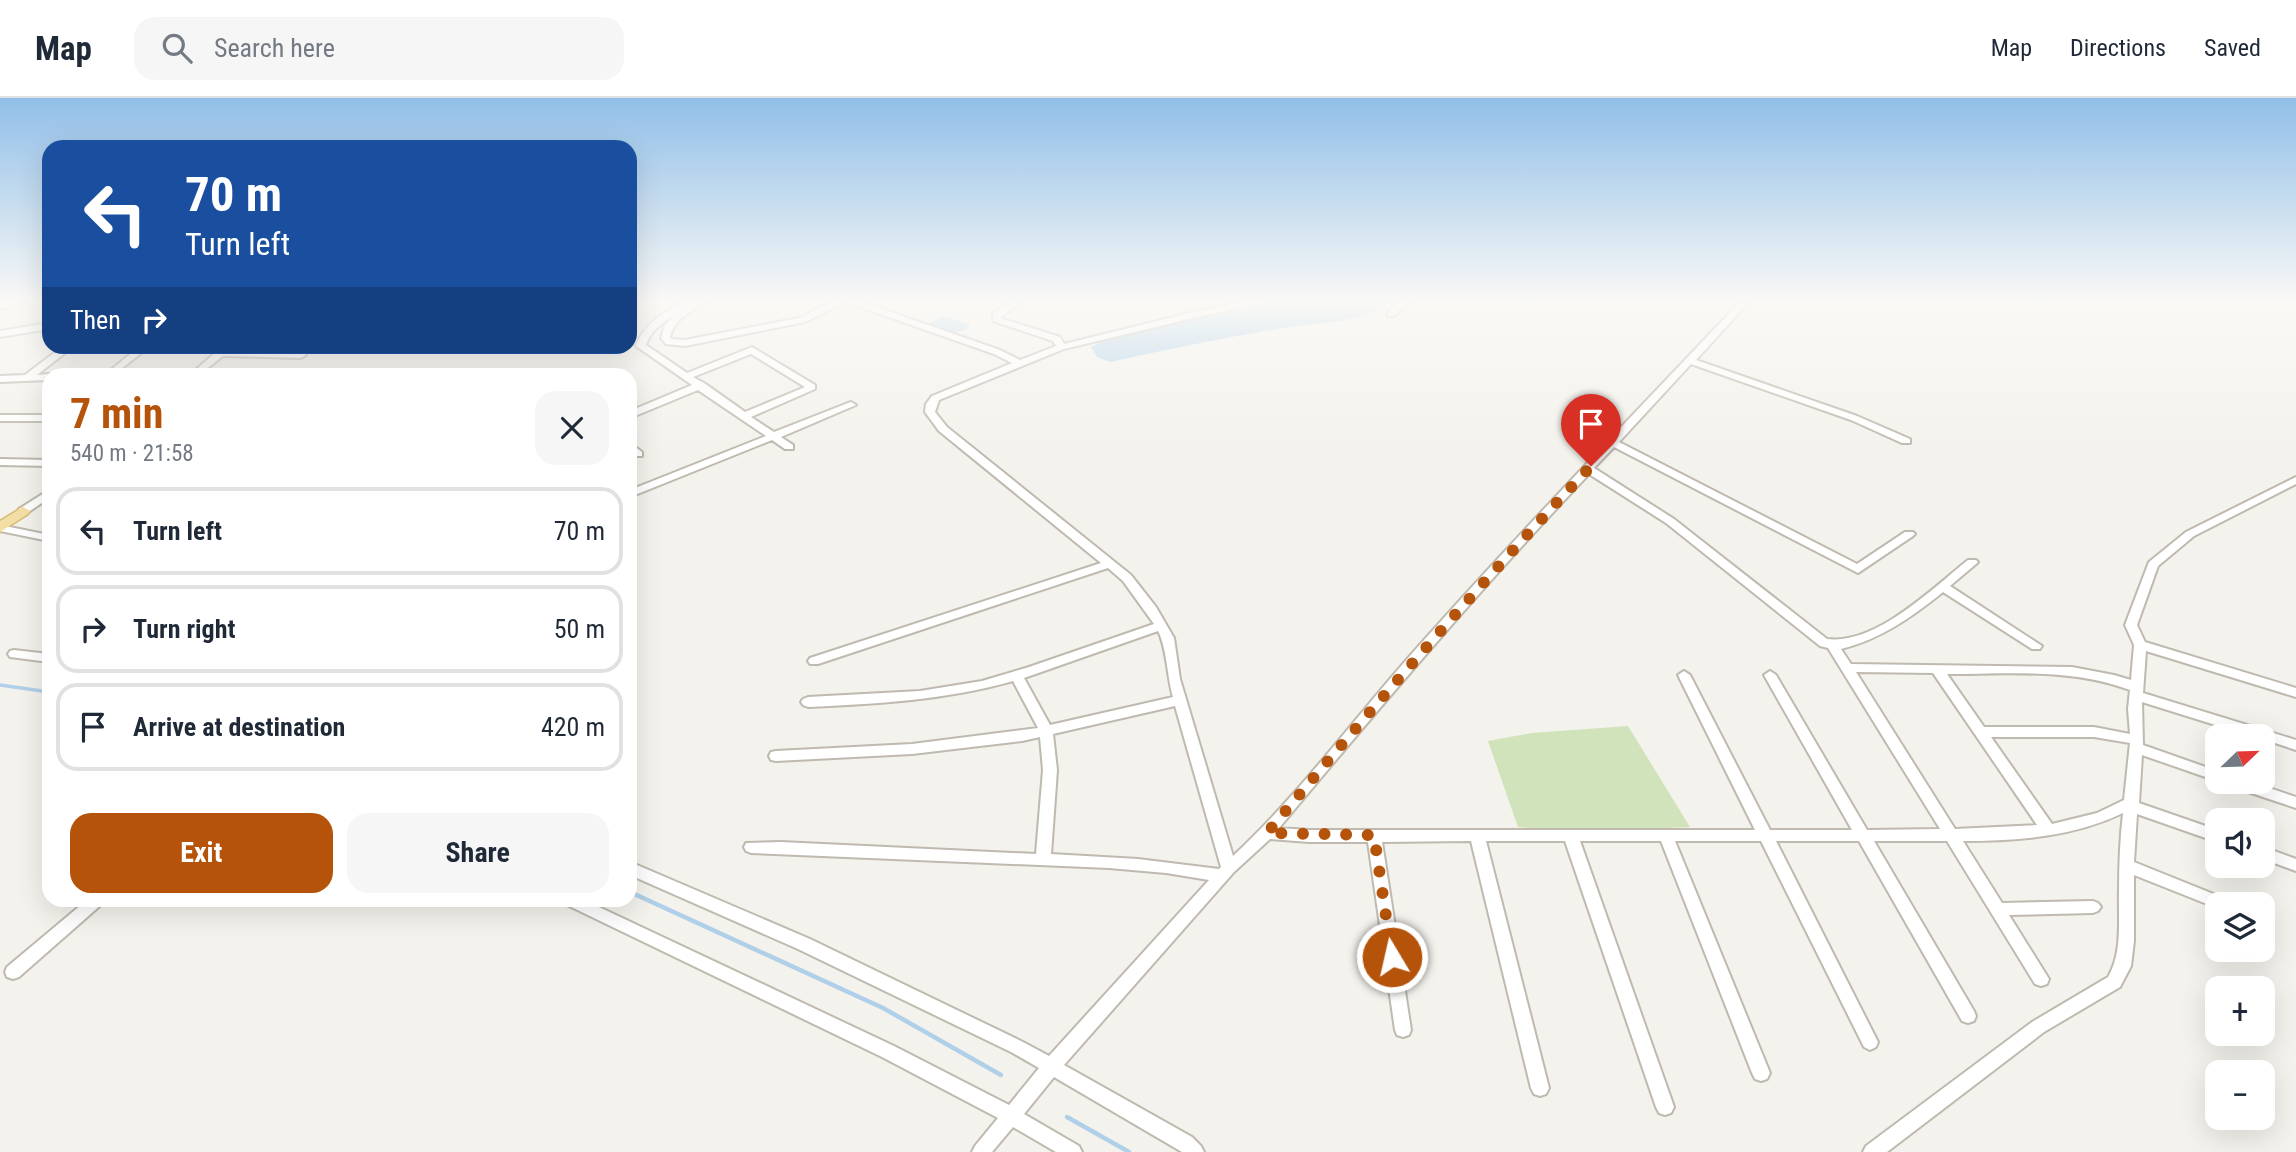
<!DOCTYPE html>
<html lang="en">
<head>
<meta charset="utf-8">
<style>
	body { margin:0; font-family:"Roboto Condensed",sans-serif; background:#f6f6f7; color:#1f2937; height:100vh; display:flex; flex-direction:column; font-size:26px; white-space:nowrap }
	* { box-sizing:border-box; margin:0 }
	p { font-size:23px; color:#747a83 }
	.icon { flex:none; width:38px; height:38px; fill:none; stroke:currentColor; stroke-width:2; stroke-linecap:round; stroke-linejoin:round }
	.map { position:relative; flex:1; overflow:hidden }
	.side { position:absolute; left:42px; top:270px; width:595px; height:539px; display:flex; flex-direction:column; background:#fff; border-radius:21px; box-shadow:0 7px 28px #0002 }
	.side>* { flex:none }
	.top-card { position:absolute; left:42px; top:42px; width:595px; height:214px; border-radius:21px; box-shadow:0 7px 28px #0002; background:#1a4fa0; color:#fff; overflow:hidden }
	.needle { width:46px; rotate:67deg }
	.fabs { position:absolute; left:2205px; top:626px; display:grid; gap:14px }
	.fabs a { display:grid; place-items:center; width:70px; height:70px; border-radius:14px; background:#fff; box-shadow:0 7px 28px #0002; font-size:35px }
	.pin { position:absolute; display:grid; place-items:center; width:60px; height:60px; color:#fff; margin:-72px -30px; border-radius:50% 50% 50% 0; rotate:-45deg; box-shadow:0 0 7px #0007 }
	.pin .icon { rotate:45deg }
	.me { position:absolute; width:77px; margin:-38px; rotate:351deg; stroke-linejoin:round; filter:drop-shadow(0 0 5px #0008) }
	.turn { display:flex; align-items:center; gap:24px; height:147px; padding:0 28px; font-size:32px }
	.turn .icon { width:91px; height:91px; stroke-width:2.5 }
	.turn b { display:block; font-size:49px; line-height:60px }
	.then { display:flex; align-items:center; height:66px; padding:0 28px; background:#0003; gap:14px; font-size:26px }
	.round { display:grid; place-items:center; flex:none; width:74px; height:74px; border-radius:21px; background:#f6f6f7 }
	.summary { display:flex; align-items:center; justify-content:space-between; height:119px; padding:0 28px }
	h1 { font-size:42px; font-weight:700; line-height:52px; color:#b45309 }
	.cta { display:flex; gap:14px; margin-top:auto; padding:14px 28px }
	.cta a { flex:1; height:80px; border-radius:21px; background:#b45309; color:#fff; font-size:28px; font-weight:700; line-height:80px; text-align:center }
	.cta a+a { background:#f6f6f7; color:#1f2937 }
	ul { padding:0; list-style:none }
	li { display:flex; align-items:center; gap:21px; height:88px; margin:0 14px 10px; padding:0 14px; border:4px solid #e0e1e3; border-radius:21px }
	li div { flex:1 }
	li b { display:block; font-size:26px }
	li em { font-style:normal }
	header { display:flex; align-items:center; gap:42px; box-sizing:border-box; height:98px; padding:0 35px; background:#fff; border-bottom:2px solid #e0e1e3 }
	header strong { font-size:33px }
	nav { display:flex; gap:38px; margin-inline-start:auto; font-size:24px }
	.search { width:490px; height:63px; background:#f6f6f7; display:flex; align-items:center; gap:18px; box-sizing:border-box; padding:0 24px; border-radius:21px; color:#747a83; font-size:26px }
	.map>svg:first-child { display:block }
	.green { fill:#d0e3ba }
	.water { fill:#b0d0e9 }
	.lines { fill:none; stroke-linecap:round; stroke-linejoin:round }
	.stream-far1 { stroke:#b0d0e9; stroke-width:3.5 }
	.stream { stroke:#b0d0e9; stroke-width:4.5 }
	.minor-casing { stroke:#bfb9af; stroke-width:4 }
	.major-casing { stroke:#d7bc77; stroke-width:3 }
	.minor { fill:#fff; fill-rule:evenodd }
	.major { fill:#f3dfa6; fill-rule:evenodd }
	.route { stroke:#b45309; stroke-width:12; stroke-dasharray:0 21.6 }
</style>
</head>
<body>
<header>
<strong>Map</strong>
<div class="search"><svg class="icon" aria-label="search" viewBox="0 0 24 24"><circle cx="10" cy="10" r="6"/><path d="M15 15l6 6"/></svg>Search here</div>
<nav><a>Map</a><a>Directions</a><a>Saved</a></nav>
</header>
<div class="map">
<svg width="2296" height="1054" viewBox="0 0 2296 1054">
	<rect width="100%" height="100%" fill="#f4f2ec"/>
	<!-- green -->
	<polygon class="green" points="1628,628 1690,729 1575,734 1518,729 1488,643 1532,635"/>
	<!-- water -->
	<g class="water">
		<path d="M1284,203L1313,207L1332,203H1393C1362,226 1316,224 1279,231C1222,240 1166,252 1110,264L1097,259L1091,249L1105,242L1151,230Z"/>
		<path d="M942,218L969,226V229C952,239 944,234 926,228Z"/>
	</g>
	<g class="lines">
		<!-- stream-far1 -->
		<polyline class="stream-far1" points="0,587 49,594"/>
		<!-- stream -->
		<g class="stream">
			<polyline points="630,794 883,910 1001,977"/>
			<polyline points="1067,1019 1129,1054"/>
		</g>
		<!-- minor casing -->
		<g class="minor-casing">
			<g id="minor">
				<polygon points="10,203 28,203 0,211 0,205"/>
				<path d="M684,203H708C692,214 674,219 670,240L672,241L685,242L799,220L834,203H859L1000,252L1020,262L1056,248L1053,243L993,223V216L1013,203H1023L1000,220L1060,239L1064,246L1202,212L1252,203H1273L1202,218L1064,251L939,302L935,314L947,329L1131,477L1156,509L1174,540L1180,581L1233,758C1300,696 1355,619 1416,551C1522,432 1631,319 1741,203H1750L1696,262L1857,318L1910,341V345H1902L1851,322L1691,266L1619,344L1857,466L1905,434H1913L1915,436L1913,438L1858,475L1614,349L1594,370L1674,421L1827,541C1876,547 1933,490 1968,462H1976L1978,464L1976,466L1950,488L2042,548L2040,551H2032L1943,494C1912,519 1881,541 1841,551L1851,566L2072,569L2114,577L2131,582L2134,547L2125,527L2149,464L2186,434L2296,379V386L2194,438L2158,468L2137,527L2145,544L2296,590V599L2146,553L2143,595L2296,642V652L2263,641V639H2254L2142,604L2143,647L2217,673V683L2142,657L2139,705L2217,732V744L2137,716L2134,764L2231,803L2234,807H2217V810L2134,777V843L2131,868L2120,889L2044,934L1887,1054H1863L1866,1048L2032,924L2108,879C2123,854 2118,821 2119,792C2119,766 2120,741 2123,715C2073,739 2017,743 1963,743L2002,805L2093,803L2098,805L2101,809L2098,813L2093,815L2009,817L2049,881L2047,886L2041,888L2035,886L1947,743H1874L1974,913L1976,918L1974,923L1968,925L1962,923L1859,743H1776L1878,944L1876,949L1870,952L1864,949L1761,743H1675L1770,975L1767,981L1761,983L1755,981L1752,975L1661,743H1580L1674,1009L1671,1015L1665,1017L1659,1015L1656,1009L1565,743H1486L1549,990L1546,996L1540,998L1534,996L1531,990L1471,743L1382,744L1411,932L1409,937L1403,939L1397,937L1395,932L1368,744H1309L1270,741L1234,774L1064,967L1192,1039L1201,1048L1204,1054H1182L1054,979L1024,1016L1079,1048L1082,1054H1056L1013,1029L992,1054H972L975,1048L998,1020L882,959L565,806L562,802H584L894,948L1009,1007L1039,970L1011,954L798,851L630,777V764L810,841L1023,944L1049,958L1209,782L1166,775L1109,770L751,755L746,753L744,749L746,745L781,744L1036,756L1043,672L1040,639L1022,643L912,656L776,663L771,662L769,658L771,654L776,653L912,646L1038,630L1013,583C946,602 877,606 808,609L803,607L801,604L803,601L808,599L920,593L982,583L1029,569L1154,526L1123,483L1108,470L818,566H810L808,563L810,560L1101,465L939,333L925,314L926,306L932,298L1012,265L994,256L846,204L805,224L685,248L666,246L661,240L665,227L676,216C663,224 650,233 646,247L687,275L752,249L815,287V291L751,319L774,334L848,305L851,304L856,307L781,339L793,347V351H785L772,342L630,399V392L766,338L698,292L630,320V313L692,287L636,248C643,226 665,214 684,203ZM751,256L805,289L745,314L704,285L693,279ZM1589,376L1666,425L1820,548L1828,550L1940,731L1867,732L1776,577L1770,573L1764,577L1852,732H1770L1690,577L1684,573L1678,577L1755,732H1309L1279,730C1380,609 1481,490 1589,376ZM1158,533C1167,550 1167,579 1173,599L1050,627L1024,580ZM1856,574L1933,575L2037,727L1955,731ZM1947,576C2008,576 2072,570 2130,592L2128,611L2130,636L2094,629H1984ZM1175,608L1221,769L1219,771L1138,761L1051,756L1057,672L1053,636ZM1991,639H2094L2130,645L2124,702L2097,715L2052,726Z"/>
				<polygon points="1307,203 1324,203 1320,206"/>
				<polygon points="1401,203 1411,203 1394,218 1388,218 1388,214"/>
				<polygon points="49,225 49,231 0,239 0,233"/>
				<polygon points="63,248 74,248 37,277 49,276 50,276 49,282 0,284 0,278 25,277"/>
				<polygon points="140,248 150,248 115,276 106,276"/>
				<polygon points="223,248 231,248 230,252 301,254 306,257 301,260 223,258 200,276 191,276"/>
				<rect x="0" y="317" width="49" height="6"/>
				<polygon points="630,345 642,354 642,358 634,358 630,354"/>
				<polygon points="0,361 49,362 49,368 0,367"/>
				<polygon points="49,392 49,400 27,415 19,415 18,413 19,411"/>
				<polygon points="0,427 49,437 49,443 0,433"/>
				<polygon points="14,552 49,556 49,564 10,559 8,556 10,553"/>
				<polygon points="2228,684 2251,684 2296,699 2296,710 2230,688"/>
				<polygon points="2263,749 2296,761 2296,773 2263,761"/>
				<polygon points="87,802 105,802 102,806 19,879 13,881 7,879 5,874 7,869"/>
			</g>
		</g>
		<!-- major casing -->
		<g class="major-casing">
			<polygon id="major" points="23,409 30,413 28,416 0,434 0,423"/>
		</g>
		<!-- minor -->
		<use href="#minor" class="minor"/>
		<!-- major -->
		<use href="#major" class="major"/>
	</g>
	<!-- sky -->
	<linearGradient id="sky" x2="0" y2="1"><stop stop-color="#91bfe8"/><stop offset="0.58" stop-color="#faf9f6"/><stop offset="1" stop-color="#faf9f6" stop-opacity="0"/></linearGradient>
	<rect width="2296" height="351" fill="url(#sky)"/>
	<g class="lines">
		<!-- route -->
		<path class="route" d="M1392,859L1374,737L1267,735C1372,610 1479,487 1591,368"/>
	</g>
</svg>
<div class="fabs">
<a><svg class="needle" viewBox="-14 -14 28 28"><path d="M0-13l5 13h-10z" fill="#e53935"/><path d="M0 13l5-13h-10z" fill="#747a83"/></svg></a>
<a><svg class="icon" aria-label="sound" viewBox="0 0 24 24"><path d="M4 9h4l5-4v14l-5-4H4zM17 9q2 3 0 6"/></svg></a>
<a><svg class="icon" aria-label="layers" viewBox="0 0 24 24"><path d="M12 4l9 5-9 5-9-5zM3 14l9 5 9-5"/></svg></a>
<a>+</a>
<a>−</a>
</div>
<div class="pin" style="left:1591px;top:368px;background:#d93025"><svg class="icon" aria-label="arrive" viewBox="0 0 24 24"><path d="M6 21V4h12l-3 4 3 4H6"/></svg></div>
<svg class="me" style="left:1392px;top:859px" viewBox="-20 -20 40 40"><circle r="17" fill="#b45309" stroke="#fff" stroke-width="3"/><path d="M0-11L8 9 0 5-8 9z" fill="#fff"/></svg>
<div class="top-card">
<div class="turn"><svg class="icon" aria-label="left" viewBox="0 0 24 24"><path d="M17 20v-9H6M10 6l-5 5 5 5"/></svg><div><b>70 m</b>Turn left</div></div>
<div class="then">Then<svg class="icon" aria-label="right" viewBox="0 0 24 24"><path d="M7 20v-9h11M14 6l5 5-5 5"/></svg></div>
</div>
<section class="side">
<div class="summary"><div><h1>7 min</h1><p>540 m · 21:58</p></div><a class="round"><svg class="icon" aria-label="close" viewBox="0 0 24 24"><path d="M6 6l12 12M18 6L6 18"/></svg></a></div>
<ul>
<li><svg class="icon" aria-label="left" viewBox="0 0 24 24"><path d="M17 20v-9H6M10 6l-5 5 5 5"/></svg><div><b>Turn left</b></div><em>70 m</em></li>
<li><svg class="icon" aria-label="right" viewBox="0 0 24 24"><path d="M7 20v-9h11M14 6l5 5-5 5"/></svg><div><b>Turn right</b></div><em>50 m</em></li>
<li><svg class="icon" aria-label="arrive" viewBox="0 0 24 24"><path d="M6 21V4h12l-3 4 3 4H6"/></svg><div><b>Arrive at destination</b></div><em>420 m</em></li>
</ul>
<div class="cta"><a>Exit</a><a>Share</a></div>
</section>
</div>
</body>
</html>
